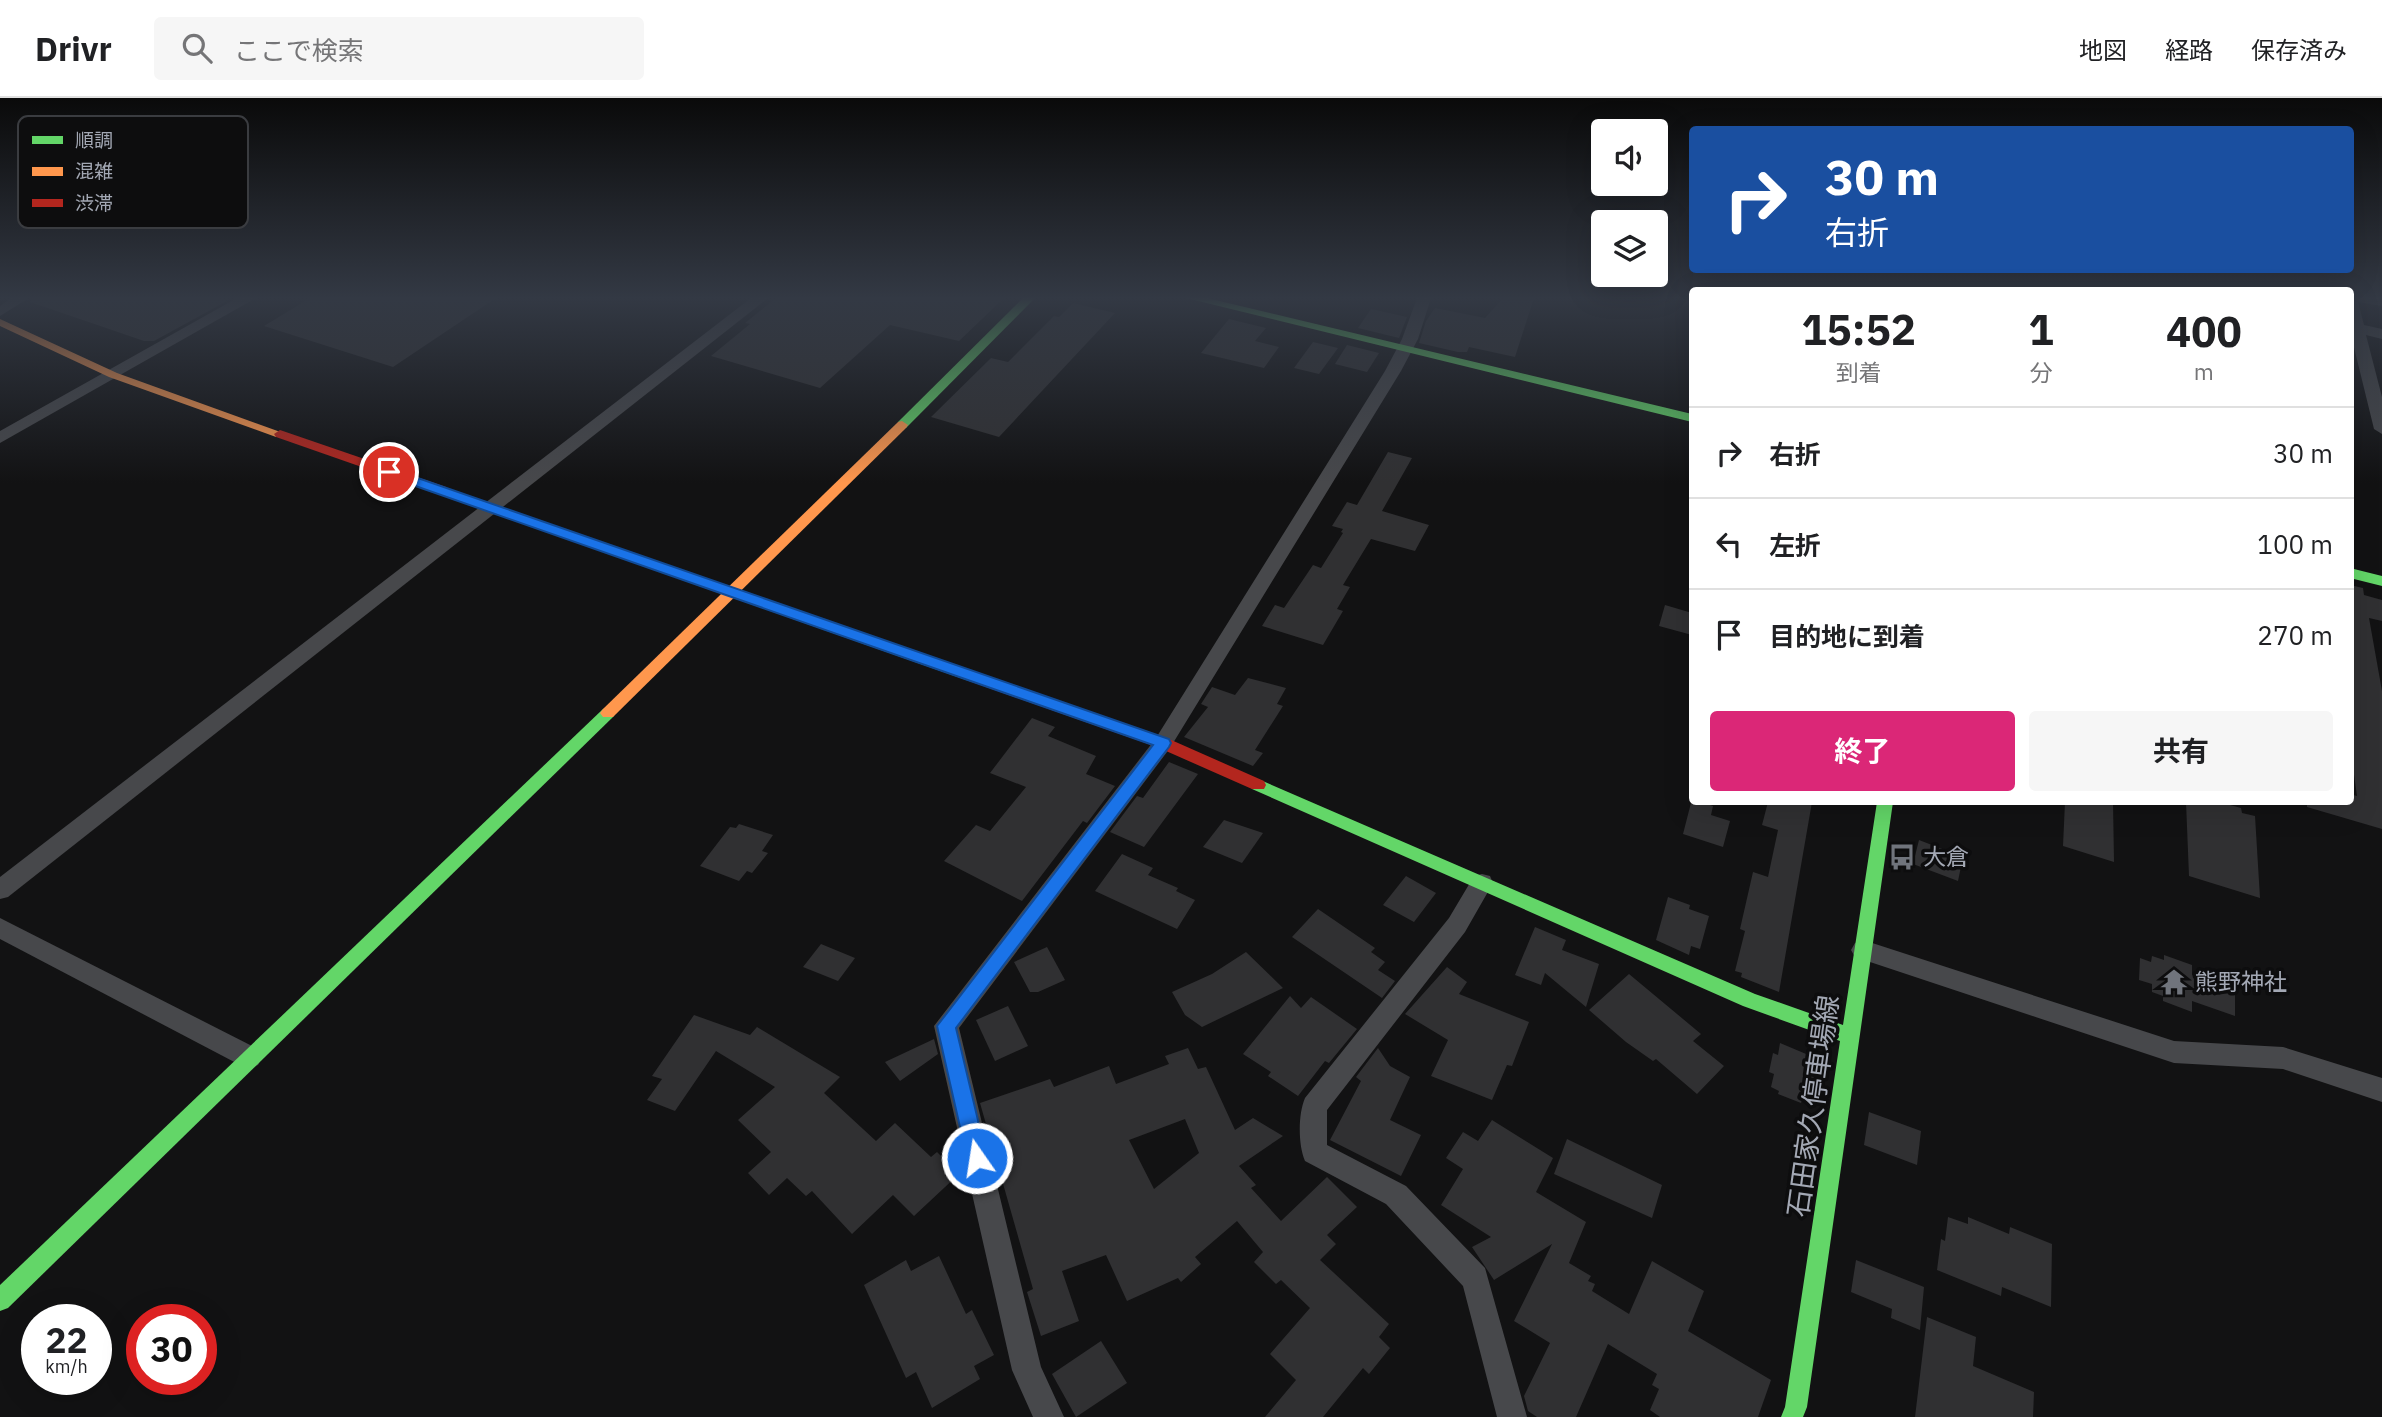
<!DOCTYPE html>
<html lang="ja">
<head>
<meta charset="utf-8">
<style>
	body { margin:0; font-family:"IBM Plex Sans","Noto Sans JP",sans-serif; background:#f6f6f6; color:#202124; height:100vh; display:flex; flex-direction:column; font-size:26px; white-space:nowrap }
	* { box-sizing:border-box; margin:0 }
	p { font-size:23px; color:#757577 }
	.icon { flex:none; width:38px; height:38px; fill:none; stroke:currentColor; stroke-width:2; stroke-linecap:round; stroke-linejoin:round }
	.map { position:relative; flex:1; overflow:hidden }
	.drawer { position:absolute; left:1689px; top:189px; width:665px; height:518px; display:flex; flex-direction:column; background:#fff; border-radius:7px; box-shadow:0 7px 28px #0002 }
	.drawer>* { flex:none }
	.banner { position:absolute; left:1689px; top:28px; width:665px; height:147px; border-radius:7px; box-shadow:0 7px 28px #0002; background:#1a4fa0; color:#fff; overflow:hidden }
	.controls { position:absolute; left:1591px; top:21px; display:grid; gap:14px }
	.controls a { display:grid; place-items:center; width:77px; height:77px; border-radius:7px; background:#fff; box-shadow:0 7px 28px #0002; font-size:35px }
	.speed { position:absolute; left:21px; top:1206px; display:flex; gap:14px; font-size:35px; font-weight:700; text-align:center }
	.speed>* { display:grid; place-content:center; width:91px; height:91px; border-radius:50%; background:#fff; box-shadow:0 7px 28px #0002; line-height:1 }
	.speed small { font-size:18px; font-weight:400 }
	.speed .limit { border:10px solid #d22; background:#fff; color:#111 }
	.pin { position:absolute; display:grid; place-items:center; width:60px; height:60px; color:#fff; margin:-30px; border:4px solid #fff; border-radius:50%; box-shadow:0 2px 7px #0007 }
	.me { position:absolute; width:77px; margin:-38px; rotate:347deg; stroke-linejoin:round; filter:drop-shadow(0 0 5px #0008) }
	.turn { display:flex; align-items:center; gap:24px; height:147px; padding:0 21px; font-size:32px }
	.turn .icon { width:91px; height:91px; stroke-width:2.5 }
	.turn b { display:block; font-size:49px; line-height:60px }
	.eta { display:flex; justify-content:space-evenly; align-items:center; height:119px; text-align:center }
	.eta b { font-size:42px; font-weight:700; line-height:49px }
	.action { display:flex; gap:14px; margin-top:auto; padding:14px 21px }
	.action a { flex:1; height:80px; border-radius:7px; background:#db2777; color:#fff; font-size:28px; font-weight:700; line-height:80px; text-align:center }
	.action a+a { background:#f6f6f6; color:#202124 }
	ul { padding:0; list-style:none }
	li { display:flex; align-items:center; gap:21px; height:91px; padding:0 21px; border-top:2px solid #e0e0e0 }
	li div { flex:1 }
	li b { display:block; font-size:26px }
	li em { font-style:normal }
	header { display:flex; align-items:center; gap:42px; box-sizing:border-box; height:98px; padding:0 35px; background:#fff; border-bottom:2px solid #e0e0e0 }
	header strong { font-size:33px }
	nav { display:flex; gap:38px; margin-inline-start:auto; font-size:24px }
	.search { width:490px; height:63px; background:#f6f6f6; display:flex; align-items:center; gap:18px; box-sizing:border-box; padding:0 24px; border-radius:7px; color:#757577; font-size:26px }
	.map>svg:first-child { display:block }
	.building { fill:#303032; fill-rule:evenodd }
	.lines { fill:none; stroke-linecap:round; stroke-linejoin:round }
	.street { fill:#47484b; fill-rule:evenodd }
	.fast { fill:#63d668; fill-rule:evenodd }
	.slow { fill:#ff974d; fill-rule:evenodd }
	.jam { fill:#b3261e; fill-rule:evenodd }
	.route { fill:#1a73e8; stroke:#114b97; stroke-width:2 }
	.labels { text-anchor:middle; stroke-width:7; stroke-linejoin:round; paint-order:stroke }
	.poi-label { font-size:23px; fill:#a3a8b4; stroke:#0d0d0e; text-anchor:start }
	.near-street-label { font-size:28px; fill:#a3a8b4; stroke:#0d0d0e }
	.key { fill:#0d0d0e; stroke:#3a3c40; stroke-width:2 }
	.key-label { font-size:19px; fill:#a3a8b4 }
</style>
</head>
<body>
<header>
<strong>Drivr</strong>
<div class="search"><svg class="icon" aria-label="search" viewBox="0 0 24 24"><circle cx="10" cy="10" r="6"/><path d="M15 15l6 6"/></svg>ここで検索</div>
<nav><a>地図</a><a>経路</a><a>保存済み</a></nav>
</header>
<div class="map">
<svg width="2382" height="1319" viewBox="0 0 2382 1319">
	<rect width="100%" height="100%" fill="#121213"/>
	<!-- building -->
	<g class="building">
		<polygon points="32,200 220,200 227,203 154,243 144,243 30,204"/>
		<polygon points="310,200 496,200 393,269 264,228"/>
		<polygon points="776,200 1004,200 959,243 890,227 820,290 711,258 750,226 745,225"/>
		<polygon points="1503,200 1534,200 1515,259 1469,249 1467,254 1458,254 1419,245 1426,223 1435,210 1485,220"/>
		<polygon points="1073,205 1115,215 999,339 931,319 991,260 1008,264 1054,218 1059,219"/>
		<polygon points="1371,211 1407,219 1399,240 1358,230"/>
		<polygon points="1229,221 1266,230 1255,243 1279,249 1264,270 1201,255"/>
		<polygon points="1313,244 1338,250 1319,276 1294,270"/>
		<polygon points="1347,247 1379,255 1367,274 1335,266"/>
		<polygon points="1388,354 1412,360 1382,413 1429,427 1415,453 1371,441 1343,487 1350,489 1337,511 1343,513 1323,547 1262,528 1275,507 1284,510 1313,467 1321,470 1343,435 1341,434 1343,431 1332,428 1347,404 1357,407"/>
		<polygon points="2350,487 2363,490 2364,497 2382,502 2382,523 2369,520 2382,593 2382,731 2307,709 2307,704 2350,704 2350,696 2357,698 2350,648"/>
		<polygon points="1665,507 1692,515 1692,537 1659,528"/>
		<polygon points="1248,580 1286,590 1277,606 1283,608 1255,652 1263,655 1253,668 1184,639 1208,609 1201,606 1212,589 1235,597"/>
		<polygon points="1032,620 1055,629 1048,638 1096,658 1086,676 1115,688 1087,725 1083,723 1022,803 944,763 976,727 990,733 1026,689 990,675"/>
		<polygon points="1169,664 1198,676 1144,749 1110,734 1137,698 1143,700"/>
		<polygon points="1692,701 1713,708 1711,717 1730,723 1723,749 1683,736"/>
		<polygon points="1768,704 1812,704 1779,894 1741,879 1742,875 1735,873 1745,833 1740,831 1753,774 1768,779 1778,732 1762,727"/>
		<polygon points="2065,704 2113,704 2114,764 2063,748"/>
		<polygon points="2186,704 2219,704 2241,710 2242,715 2255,718 2260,800 2189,778"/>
		<polygon points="1224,722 1263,735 1242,765 1203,749"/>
		<polygon points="739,726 773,737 762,753 768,755 752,775 747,773 739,783 700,768 730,729 736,730"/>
		<polygon points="1919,742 1963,759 1958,783 1913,766"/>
		<polygon points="1122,756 1153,770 1148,777 1178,790 1176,793 1195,802 1177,831 1095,793"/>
		<polygon points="1406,778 1436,795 1414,824 1383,807"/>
		<polygon points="1668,799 1690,807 1689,811 1709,818 1700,851 1691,848 1689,857 1656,842"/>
		<polygon points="1318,811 1375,850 1371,854 1385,864 1378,872 1395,883 1382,900 1292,839"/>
		<polygon points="1535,829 1566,842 1562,852 1599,866 1586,909 1545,875 1541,887 1515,877"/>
		<polygon points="821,846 855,860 838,883 803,869"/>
		<polygon points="1047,849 1065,882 1038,894 1030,894 1014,864"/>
		<polygon points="1246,854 1283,890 1202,929 1185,917 1172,894 1212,876"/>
		<polygon points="2164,857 2192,867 2192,877 2235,892 2235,918 2192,903 2192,914 2163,903 2163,898 2152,894 2152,886 2139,882 2140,860 2151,864 2152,858 2164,862"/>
		<polygon points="1447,869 1467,884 1459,896 1529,924 1512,968 1507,967 1492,1002 1431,978 1448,942 1405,916"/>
		<polygon points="1629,876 1701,936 1693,943 1724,968 1697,996 1656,961 1653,963 1626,944 1589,912"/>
		<polygon points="1290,898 1301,910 1311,899 1357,931 1329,965 1325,963 1298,998 1268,978 1271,974 1243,956"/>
		<polygon points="1008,908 1028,948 995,963 976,922"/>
		<polygon points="694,917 750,937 757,929 840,979 824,995 876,1043 895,1025 931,1059 937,1054 959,1076 914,1118 893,1097 852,1136 812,1093 806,1098 787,1080 769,1097 748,1075 771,1054 738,1022 775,989 716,953 675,1013 647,1002 662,981 652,978"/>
		<polygon points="934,941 938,956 900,983 885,964"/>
		<polygon points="1780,945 1818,961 1810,1005 1802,1002 1801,1005 1778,996 1779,993 1771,989 1774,976 1769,974 1773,955 1778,957"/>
		<path d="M1188,950L1198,971L1206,969L1235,1032L1253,1020L1283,1038L1239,1068L1256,1087L1251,1090L1281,1123L1327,1079L1357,1109L1327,1137L1336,1146L1320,1162L1389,1226L1379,1239L1390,1250L1369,1276L1363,1270L1323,1319H1265L1296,1282L1270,1256L1310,1210L1281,1182L1276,1186L1254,1164L1263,1154L1237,1123L1195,1159L1201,1166L1181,1184L1178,1180L1127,1203L1106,1157L1062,1173L1079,1223L1041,1238L1027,1194L1033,1191L980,1005L1050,981L1054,989L1109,968L1116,986L1169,966L1165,958ZM1185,1021L1199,1055L1154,1091L1129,1042Z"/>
		<polygon points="1378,950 1390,968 1410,979 1390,1022 1421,1037 1401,1078 1330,1042 1361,983 1356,979"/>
		<polygon points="1869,1014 1921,1033 1917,1067 1864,1047"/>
		<polygon points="1492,1022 1553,1060 1536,1094 1586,1124 1569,1165 1591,1178 1588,1183 1595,1186 1592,1193 1629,1216 1652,1163 1704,1193 1688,1233 1771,1282 1758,1319 1660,1319 1650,1312 1659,1291 1652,1287 1657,1276 1608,1246 1576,1319 1537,1319 1528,1313 1524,1298 1550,1245 1514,1223 1552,1146 1494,1182 1472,1149 1491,1139 1441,1107 1463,1071 1446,1060 1463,1034 1478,1043"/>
		<polygon points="1567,1041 1662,1087 1652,1120 1554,1076"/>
		<polygon points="1948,1119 1968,1126 1968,1119 2009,1136 2010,1129 2052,1146 2051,1209 2002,1189 2001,1198 1937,1172 1941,1141 1945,1143"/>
		<polygon points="939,1158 966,1216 972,1212 994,1257 974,1268 980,1281 932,1310 916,1274 906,1280 864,1187 906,1162 911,1173"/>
		<polygon points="1856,1162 1924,1189 1920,1232 1891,1220 1892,1211 1851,1194"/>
		<polygon points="1927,1219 1976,1239 1973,1268 2034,1294 2033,1319 1915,1319"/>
		<polygon points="1101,1243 1127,1285 1076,1319 1052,1276"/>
	</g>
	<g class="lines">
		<!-- street -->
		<g class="street">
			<polygon points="11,200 29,200 0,218 0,208"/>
			<polygon points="237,200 256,200 0,345 0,333"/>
			<polygon points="751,200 768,200 8,799 0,801 0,779"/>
			<polygon points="1417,200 1431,200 1418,241 1401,273 1170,650 959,930 1041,1269 1064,1319 1033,1319 1012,1272 934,928 1156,640 1385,273 1402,241"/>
			<polygon points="2350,200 2382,200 2382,208 2358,204 2364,227 2382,231 2382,241 2366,237 2382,299 2382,336 2374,331 2350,233"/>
			<path d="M1482,776L1490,778L1493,785L1465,834L1327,1012V1047L1406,1088L1485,1170L1527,1319H1497L1463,1188L1386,1106L1305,1063C1298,1047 1298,1016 1305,1000L1449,820L1474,778Z"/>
			<polygon points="0,820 258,951 262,959 258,967 249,970 240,967 0,841"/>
			<polygon points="1863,842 2174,943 2283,949 2382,980 2382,1004 2283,971 2174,965 1855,859 1851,852 1855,845"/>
		</g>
		<!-- fast -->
		<g class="fast">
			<polygon points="1023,200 1035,200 906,330 898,330 898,324"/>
			<polygon points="1186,200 1207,200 1692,316 1692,324"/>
			<polygon points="441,388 979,575 981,579 974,584 969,583 436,395 436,389"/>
			<polygon points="2350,470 2382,478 2382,488 2350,480"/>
			<polygon points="608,609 613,611 616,615 613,619 8,1210 0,1213 0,1187 603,611"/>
			<polygon points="1258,681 1755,896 1843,927 1877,704 1893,704 1807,1309 1803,1319 1781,1319 1785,1309 1840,943 1743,908 1252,691 1250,687 1252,683"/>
		</g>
		<!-- slow -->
		<g class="slow">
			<polygon points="0,221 117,275 286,336 284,339 276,339 109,279 0,228"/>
			<polygon points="902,323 908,327 906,330 613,619 603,619 600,615 603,611 898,324"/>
		</g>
		<!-- jam -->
		<g class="jam">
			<polygon points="280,332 446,389 447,392 441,396 436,395 276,339 274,336"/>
			<polygon points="974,574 1169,641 1264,683 1266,687 1264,691 1252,691 1157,649 969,583 967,579"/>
		</g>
	</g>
	<!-- sky -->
	<linearGradient id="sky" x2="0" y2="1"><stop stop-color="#0a0a0a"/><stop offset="0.52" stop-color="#333944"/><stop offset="1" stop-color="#333944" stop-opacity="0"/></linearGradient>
	<rect width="2382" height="385" fill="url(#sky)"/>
	<!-- route -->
	<polygon class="route" points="389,370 1169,641 1171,645 1169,649 956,930 987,1060 984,1067 977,1070 970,1067 967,1060 937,928 1153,647 384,377 384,372"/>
	<!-- icons -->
	<defs>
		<g id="bus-bare" transform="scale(2.1)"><path d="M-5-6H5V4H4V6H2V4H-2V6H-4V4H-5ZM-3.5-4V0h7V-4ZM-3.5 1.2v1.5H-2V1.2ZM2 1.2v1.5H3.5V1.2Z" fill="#70747c" stroke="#0d0d0e" stroke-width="2.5" paint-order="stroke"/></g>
		<g id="temple-bare" transform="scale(2.1)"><path d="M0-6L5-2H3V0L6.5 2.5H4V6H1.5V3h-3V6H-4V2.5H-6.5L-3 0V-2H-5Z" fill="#70747c" stroke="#0d0d0e" stroke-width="2.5" paint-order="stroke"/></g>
	</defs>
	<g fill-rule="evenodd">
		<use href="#bus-bare" x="1902" y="759"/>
		<use href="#temple-bare" x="2174" y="884"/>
	</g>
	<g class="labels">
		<!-- poi labels -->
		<g class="poi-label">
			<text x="1923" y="767">大倉</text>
			<text x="2195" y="892">熊野神社</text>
		</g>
		<!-- near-street labels -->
		<g class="near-street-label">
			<text transform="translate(1813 1008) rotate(-82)" y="10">石田家久停車場線</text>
		</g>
	</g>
	<!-- legend -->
	<rect x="18" y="18" width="230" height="112" rx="10" class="key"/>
	<rect x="32" y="38" width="31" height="8" fill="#63d668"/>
	<rect x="32" y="69" width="31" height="9" fill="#ff974d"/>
	<rect x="32" y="101" width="31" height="8" fill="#b3261e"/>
	<g class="key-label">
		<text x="75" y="49">順調</text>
		<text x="75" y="80">混雑</text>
		<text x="75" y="112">渋滞</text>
	</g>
</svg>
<div class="controls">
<a><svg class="icon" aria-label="sound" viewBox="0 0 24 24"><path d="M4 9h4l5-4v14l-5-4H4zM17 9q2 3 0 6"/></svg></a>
<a><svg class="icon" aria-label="layers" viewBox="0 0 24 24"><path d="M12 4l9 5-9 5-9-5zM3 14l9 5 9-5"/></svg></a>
</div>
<div class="speed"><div>22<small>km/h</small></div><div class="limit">30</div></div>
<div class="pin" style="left:389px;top:374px;background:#d93025"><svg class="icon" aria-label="arrive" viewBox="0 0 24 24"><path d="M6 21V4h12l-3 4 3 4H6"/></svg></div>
<svg class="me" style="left:977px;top:1060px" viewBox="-20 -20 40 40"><circle r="17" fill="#1a73e8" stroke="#fff" stroke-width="3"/><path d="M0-11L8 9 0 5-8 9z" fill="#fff"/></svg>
<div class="banner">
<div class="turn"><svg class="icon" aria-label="right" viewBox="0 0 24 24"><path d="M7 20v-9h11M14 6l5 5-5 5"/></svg><div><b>30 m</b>右折</div></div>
</div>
<section class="drawer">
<div class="eta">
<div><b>15:52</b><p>到着</p></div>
<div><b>1</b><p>分</p></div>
<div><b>400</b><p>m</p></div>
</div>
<ul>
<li><svg class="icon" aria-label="right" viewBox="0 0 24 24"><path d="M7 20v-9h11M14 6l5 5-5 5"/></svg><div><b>右折</b></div><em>30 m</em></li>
<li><svg class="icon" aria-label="left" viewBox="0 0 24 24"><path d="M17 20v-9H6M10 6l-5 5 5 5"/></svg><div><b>左折</b></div><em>100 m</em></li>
<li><svg class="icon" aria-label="arrive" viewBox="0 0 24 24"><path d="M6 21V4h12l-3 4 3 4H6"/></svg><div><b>目的地に到着</b></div><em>270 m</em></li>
</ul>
<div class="action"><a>終了</a><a>共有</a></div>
</section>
</div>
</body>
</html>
